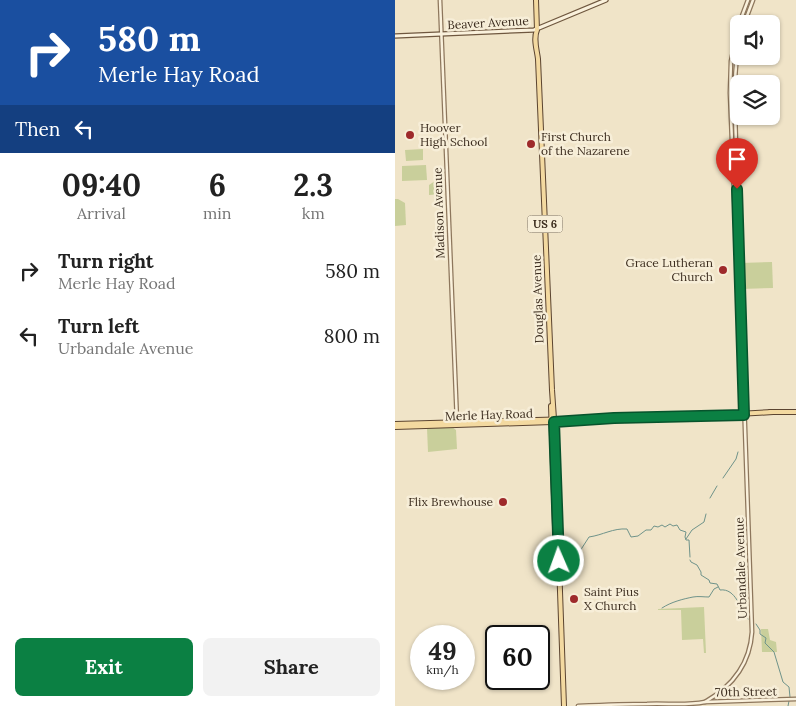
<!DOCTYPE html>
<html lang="en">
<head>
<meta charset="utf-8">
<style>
	body { margin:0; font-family:Lora,serif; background:#f2f2f2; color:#222; height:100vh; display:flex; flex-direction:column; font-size:19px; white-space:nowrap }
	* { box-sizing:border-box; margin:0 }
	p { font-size:16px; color:#767676 }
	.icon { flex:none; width:28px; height:28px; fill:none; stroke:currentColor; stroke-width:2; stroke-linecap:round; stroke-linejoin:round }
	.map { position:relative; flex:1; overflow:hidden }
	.panel { display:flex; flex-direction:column; background:#fff; width:395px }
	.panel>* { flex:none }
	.top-card { background:#1a4fa0; color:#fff; overflow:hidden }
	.fabs { position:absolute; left:335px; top:15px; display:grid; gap:10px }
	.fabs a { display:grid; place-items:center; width:50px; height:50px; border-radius:8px; background:#fff; box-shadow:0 1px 4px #0004; font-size:25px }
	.speed { position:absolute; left:15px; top:625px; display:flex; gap:10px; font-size:25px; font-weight:700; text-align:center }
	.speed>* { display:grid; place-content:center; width:65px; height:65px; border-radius:50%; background:#fff; box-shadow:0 1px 4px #0004; line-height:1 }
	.speed small { font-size:12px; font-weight:400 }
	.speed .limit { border:2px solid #111; border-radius:8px; background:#fff; color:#111 }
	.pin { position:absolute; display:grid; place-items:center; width:42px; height:42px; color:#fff; margin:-51px -21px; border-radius:50% 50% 50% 0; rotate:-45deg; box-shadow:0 0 5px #0007 }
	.pin .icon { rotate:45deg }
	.me { position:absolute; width:55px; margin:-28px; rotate:358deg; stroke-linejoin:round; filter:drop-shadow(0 0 4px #0008) }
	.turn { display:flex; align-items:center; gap:18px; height:105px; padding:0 15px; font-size:22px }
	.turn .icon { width:65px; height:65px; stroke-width:2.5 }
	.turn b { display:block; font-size:35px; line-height:42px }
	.then { display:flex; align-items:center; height:48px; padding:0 15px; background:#0003; gap:10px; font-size:19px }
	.eta { display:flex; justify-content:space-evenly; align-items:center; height:85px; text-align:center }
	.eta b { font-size:30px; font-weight:700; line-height:35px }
	.cta { display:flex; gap:10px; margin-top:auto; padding:10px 15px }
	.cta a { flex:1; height:58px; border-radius:8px; background:#0b8043; color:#fff; font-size:20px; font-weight:700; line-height:58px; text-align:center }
	.cta a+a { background:#f2f2f2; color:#222 }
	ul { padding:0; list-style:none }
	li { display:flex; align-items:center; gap:15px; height:65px; padding:0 15px }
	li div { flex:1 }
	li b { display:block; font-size:19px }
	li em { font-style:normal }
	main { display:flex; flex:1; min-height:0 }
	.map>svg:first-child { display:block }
	.green { fill:#c9cf9b }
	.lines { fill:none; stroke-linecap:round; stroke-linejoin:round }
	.stream { stroke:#6f938a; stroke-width:1 }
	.tertiary-casing { stroke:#8d765c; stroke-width:5 }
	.secondary-casing { stroke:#6f573f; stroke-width:5.5 }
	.primary-casing { stroke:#5b4430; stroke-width:6 }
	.tertiary { stroke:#faf1dc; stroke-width:2.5 }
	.secondary { stroke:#faf1dc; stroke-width:3 }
	.primary { stroke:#f3d9a0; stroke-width:4 }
	.route-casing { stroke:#07532c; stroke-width:12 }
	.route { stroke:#0b8043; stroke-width:9 }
	.poi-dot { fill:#9e2a2b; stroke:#f7eed8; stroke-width:2 }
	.labels { text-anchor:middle; stroke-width:5; stroke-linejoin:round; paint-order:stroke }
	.shield { fill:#f7eed8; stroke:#756857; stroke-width:1 }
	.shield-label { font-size:11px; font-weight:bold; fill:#3d2e20 }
	.street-label { font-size:12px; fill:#3d2e20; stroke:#f7eed8 }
	.poi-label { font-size:12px; fill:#3d2e20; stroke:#f7eed8; text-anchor:start }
</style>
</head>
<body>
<main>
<section class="panel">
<div class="top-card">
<div class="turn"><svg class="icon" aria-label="right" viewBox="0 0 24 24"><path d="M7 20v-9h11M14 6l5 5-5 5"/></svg><div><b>580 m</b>Merle Hay Road</div></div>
<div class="then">Then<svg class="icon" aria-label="left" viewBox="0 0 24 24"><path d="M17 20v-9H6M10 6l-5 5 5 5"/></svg></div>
</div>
<div class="eta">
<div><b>09:40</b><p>Arrival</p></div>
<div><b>6</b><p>min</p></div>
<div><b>2.3</b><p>km</p></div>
</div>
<ul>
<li><svg class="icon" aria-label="right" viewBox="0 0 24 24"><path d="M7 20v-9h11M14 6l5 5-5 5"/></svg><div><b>Turn right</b><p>Merle Hay Road</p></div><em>580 m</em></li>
<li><svg class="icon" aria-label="left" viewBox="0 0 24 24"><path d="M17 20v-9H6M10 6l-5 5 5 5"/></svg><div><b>Turn left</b><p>Urbandale Avenue</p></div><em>800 m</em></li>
</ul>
<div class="cta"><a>Exit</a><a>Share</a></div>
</section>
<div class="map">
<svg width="401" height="706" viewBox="0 0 401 706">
	<rect width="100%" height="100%" fill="#f0e4c8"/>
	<!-- green -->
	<g class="green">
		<polygon points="28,149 28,160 11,161 10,150"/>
		<polygon points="31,165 32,180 7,181 7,166"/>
		<polygon points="40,181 47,181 47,194 34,195 34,185"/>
		<polygon points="0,199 3,199 10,203 11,225 0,226"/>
		<polygon points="377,262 378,288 346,289 345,263"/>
		<polygon points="57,427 61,430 62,449 33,452 32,428"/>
		<polygon points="309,607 311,653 309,653 308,639 287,640 286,610 263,610 263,609"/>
		<polygon points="366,629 373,629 375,640 381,642 382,652 367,652"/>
	</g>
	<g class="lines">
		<!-- stream -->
		<g class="stream">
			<polyline points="328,478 341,459 343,452"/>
			<polyline points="315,498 322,486"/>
			<polyline points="291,539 297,530 309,522 311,514"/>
			<path d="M179,551H185L194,537C208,535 218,528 232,529L236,537L243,536L251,530H256L259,526L263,527L267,525L270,527L275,524L278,526L282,525L285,530L291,532L290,537L291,540H294L295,557"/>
			<path d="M295,560L296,562L302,565L306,572V575L314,580L315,583L322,584L325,590C341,588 345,609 353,619"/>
			<path d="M267,608C276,602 288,599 298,597C303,596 309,597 314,597L319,589L323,587"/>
			<polyline points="361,624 365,630 365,634 371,638 370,643 379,652 388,682 394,687 395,697"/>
			<polyline points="393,706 394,701"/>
		</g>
		<!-- tertiary casing -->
		<g class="tertiary-casing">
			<g id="tertiary">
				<polyline points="45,0 62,422"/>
				<polyline points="344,24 336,61 335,93 348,413"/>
				<polyline points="344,24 353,0"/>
				<polyline points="349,24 358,0"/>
				<path d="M310,702C338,686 355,664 357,632L341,166C342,125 336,85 344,45"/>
				<path d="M183,706C206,705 229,704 252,704C273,703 289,706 310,702L401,699"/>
			</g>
		</g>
		<!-- secondary casing -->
		<g class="secondary-casing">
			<polyline id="secondary" points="0,36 139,30 211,0"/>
		</g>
		<!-- primary casing -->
		<g class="primary-casing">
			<g id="primary">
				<path d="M141,0L142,30C138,39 142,50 143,59L157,390L159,419L169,706"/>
				<polyline points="156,406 161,556"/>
				<polyline points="375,412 401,412"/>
				<polyline points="0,424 325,415 378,412"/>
				<polyline points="0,427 187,421"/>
			</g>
		</g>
		<!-- tertiary -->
		<use href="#tertiary" class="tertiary"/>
		<!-- secondary -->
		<use href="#secondary" class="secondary"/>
		<!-- primary -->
		<use href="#primary" class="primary"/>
	</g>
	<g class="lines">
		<!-- route casing -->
		<g class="route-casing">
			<polyline id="route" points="164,561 159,422 219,418 349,415 342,189"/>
		</g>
		<!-- route -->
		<use href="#route" class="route"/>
	</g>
	<!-- markers -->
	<g class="poi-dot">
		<circle cx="15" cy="135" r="5"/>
		<circle cx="136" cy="144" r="5"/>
		<circle cx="328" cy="270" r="5"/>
		<circle cx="108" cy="502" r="5"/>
		<circle cx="179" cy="599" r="5"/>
	</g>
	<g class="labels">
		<!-- shield labels -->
		<rect class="shield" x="132.5" y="215.5" width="35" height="17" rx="4"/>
		<g class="shield-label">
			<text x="150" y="228">US 6</text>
		</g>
		<!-- street labels -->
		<g class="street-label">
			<text transform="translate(93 23) rotate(-3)" y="4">Beaver Avenue</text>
			<text transform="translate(44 213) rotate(-92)" y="4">Madison Avenue</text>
			<text transform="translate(143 299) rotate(-92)" y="4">Douglas Avenue</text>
			<text transform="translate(94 415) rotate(-2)" y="4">Merle Hay Road</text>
			<text transform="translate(346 568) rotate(-92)" y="4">Urbandale Avenue</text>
			<text transform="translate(351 692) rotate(-1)" y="4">70th Street</text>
		</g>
		<!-- poi labels -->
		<g class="poi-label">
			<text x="25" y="132">Hoover<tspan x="25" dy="14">High School</tspan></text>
			<text x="146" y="141">First Church<tspan x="146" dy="14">of the Nazarene</tspan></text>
			<text x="318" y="267" text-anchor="end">Grace Lutheran<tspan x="318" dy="14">Church</tspan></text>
			<text x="98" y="506" text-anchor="end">Flix Brewhouse</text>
			<text x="189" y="596">Saint Pius<tspan x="189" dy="14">X Church</tspan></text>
		</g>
	</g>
</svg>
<div class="fabs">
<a><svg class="icon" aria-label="sound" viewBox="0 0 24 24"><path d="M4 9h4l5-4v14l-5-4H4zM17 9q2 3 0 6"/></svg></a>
<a><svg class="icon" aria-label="layers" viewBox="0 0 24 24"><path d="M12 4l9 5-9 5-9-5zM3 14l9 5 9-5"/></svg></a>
</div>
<div class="speed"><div>49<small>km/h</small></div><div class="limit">60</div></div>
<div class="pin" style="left:342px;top:189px;background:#d93025"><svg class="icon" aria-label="arrive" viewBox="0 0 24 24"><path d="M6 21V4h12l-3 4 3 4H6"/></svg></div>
<svg class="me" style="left:164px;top:561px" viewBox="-20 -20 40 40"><circle r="17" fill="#0b8043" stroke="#fff" stroke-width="3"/><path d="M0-11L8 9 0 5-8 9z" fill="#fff"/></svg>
</div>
</main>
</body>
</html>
